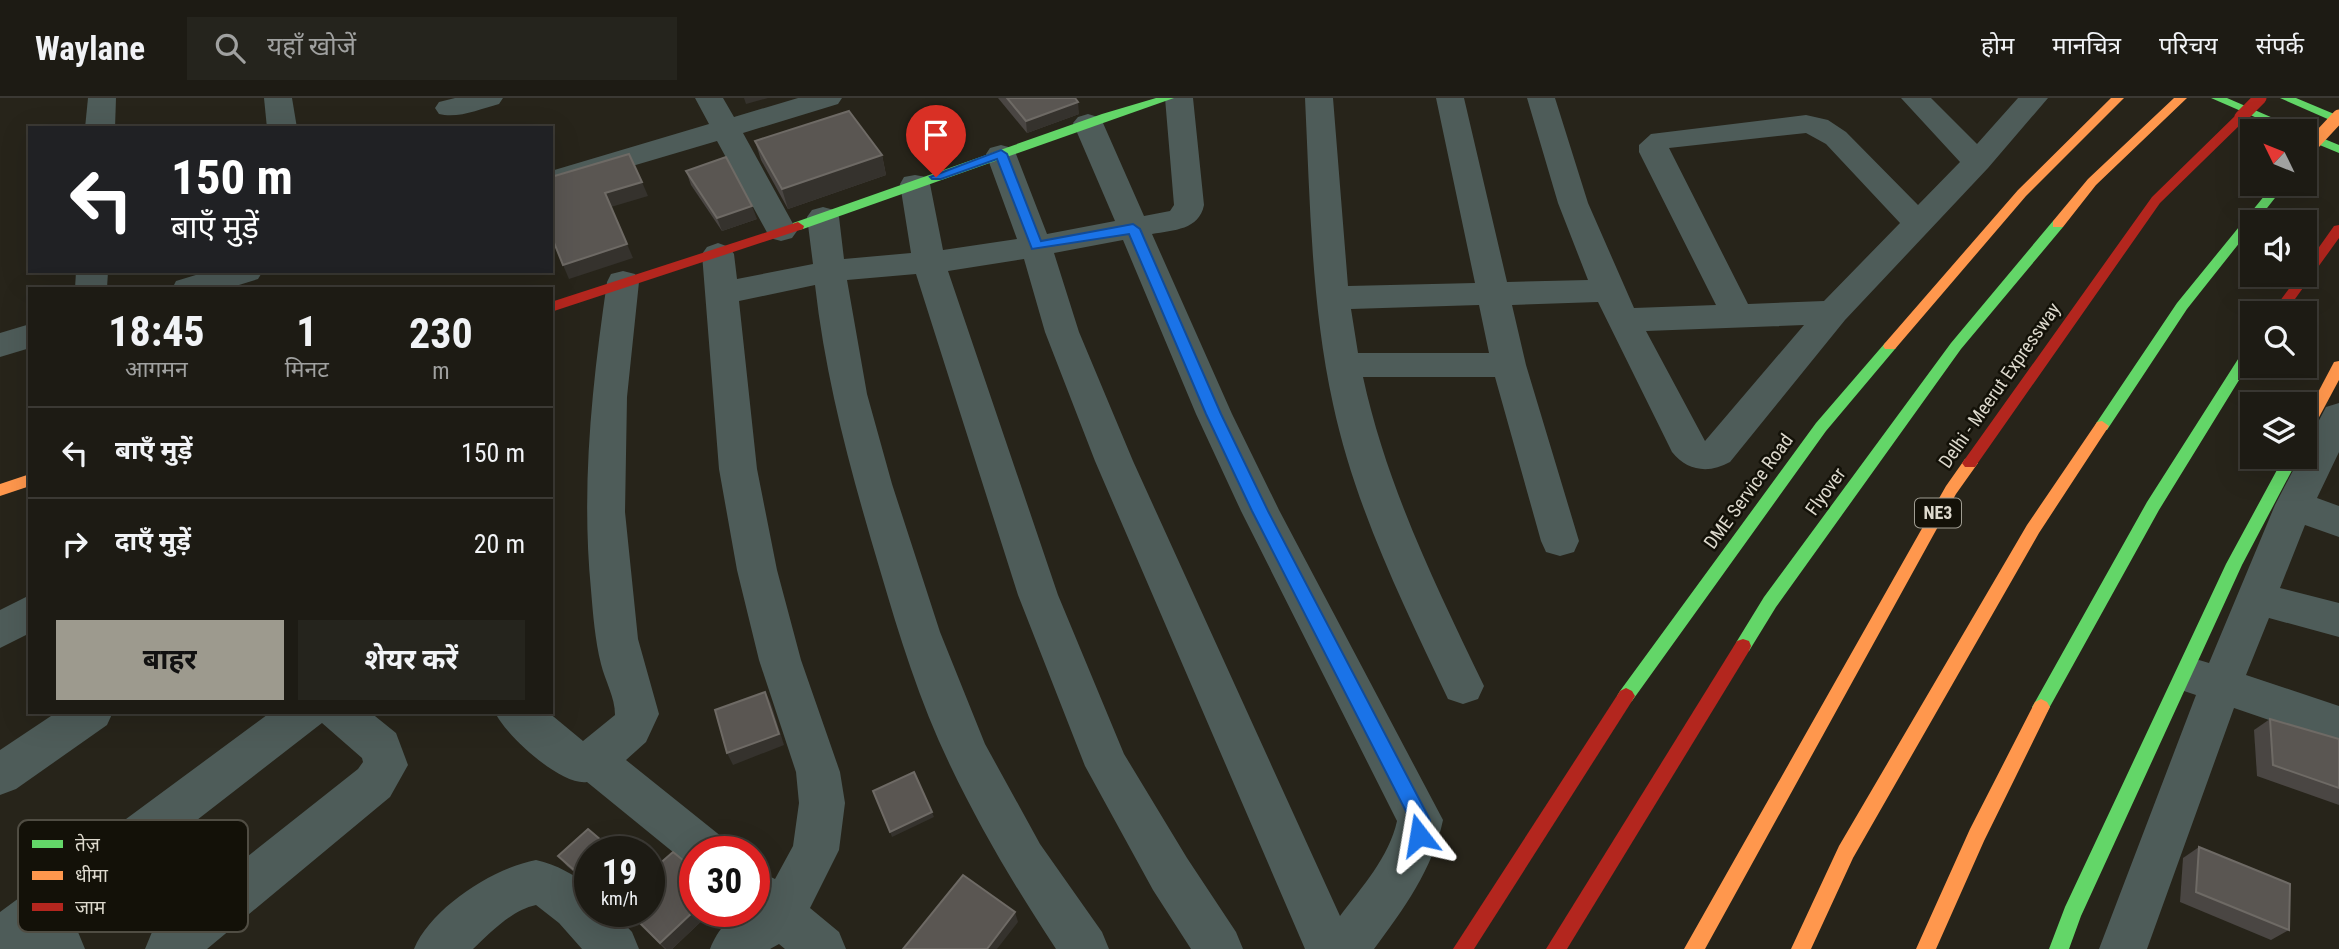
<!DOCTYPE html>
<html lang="hi">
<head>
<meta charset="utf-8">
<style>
	body { margin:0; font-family:"Roboto Condensed","Noto Sans Devanagari",sans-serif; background:#25241d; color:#f1f3f6; height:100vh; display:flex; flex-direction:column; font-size:26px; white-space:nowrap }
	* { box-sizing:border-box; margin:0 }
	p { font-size:23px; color:#a0a1a0 }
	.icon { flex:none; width:38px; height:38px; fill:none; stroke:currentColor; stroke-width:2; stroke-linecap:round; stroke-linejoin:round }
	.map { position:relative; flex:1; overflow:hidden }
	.details { position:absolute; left:28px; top:189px; width:525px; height:427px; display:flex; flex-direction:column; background:#1d1b14; border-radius:0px; box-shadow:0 7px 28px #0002,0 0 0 2px #3b3934 }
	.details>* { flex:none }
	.top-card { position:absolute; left:28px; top:28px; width:525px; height:147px; border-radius:0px; box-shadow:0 7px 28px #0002,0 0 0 2px #3b3934; background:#202124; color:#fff; overflow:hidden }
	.needle { width:46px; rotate:313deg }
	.tools { position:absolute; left:2240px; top:21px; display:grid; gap:14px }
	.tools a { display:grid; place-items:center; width:77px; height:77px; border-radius:0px; background:#1d1b14; box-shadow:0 7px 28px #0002,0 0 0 2px #3b3934; font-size:35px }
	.speed { position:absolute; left:574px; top:738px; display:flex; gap:14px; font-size:35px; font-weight:700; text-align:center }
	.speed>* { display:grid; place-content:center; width:91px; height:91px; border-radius:50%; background:#1d1b14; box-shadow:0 7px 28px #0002,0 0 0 2px #3b3934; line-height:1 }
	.speed small { font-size:18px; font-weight:400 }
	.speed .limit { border:10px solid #d22; background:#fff; color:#111 }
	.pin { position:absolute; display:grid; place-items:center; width:60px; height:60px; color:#fff; margin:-72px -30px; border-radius:50% 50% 50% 0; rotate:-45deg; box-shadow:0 0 7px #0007 }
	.pin .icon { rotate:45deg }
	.me { position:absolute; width:77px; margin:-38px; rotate:346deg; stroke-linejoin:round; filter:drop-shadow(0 0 5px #0008) }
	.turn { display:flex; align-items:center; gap:24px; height:147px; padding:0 28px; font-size:32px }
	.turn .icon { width:91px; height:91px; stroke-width:2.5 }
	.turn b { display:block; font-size:49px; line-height:60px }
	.eta { display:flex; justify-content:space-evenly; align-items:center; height:119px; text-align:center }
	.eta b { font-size:42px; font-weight:700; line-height:49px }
	.action { display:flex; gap:14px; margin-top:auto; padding:14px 28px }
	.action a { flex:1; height:80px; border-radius:0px; background:#9d9a8e; color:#111; font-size:28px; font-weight:700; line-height:80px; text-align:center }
	.action a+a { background:#25241d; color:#f1f3f6 }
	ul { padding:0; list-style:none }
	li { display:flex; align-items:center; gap:21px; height:91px; padding:0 28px; border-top:2px solid #3b3934 }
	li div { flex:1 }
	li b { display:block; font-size:26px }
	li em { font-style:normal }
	header { display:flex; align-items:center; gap:42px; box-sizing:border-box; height:98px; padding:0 35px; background:#1d1b14; border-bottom:2px solid #3b3934 }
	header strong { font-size:33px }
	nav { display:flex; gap:38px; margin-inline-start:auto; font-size:24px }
	.search { width:490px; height:63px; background:#25241d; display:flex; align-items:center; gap:18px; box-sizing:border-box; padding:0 24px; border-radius:0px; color:#a0a1a0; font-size:26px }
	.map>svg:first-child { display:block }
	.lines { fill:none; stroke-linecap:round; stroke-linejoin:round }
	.street { fill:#4e5c59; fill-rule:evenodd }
	.fast { fill:#63d668; fill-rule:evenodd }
	.slow { fill:#ff974d; fill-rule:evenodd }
	.jam { fill:#b3261e; fill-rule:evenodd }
	.slow-bridge { stroke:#ff974d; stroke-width:13 }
	.jam-bridge { stroke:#b3261e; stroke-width:13 }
	.wall { fill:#4a4643 }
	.shaded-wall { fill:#35322d }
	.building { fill:#5a5652; stroke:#6e6a65; stroke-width:2 }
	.route { fill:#1a73e8; stroke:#114b97; stroke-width:2 }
	.labels { text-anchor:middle; stroke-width:5; stroke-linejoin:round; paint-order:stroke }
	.shield { fill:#131108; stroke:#a09d92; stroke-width:2 }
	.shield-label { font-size:18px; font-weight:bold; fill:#ddd9cd }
	.street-label { font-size:19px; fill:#ddd9cd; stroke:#131108 }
	.key { fill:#131108; stroke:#504d43; stroke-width:2 }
	.key-label { font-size:19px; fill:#ddd9cd }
</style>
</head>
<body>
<header>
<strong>Waylane</strong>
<div class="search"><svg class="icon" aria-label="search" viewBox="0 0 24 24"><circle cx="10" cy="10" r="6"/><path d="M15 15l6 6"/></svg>यहाँ खोजें</div>
<nav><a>होम</a><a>मानचित्र</a><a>परिचय</a><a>संपर्क</a></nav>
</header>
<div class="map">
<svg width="2339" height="851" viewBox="0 0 2339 851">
	<rect width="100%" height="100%" fill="#27241a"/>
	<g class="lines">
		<!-- street -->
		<g class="street">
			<polygon points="88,0 116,0 115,30 85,30"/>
			<polygon points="264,0 292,0 297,30 267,30"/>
			<path d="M455,0H503L499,6C480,11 458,21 439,16L435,10L439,4Z"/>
			<polygon points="695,0 723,0 734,19 798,0 842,0 838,6 743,35 797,133 792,140 781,143 770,140 717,43 551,92 551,73 709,26"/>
			<path d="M1165,0H1193L1204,107C1199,132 1174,132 1152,136L1232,316L1279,412L1443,722C1433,771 1403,812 1374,851H1305L1095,363L1045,234L1024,161L948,173L1058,497L1124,656L1187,760L1236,834L1243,851H1191L1153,792L1085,668L1018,497L916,176L847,182L867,296L892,386L940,534L985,646L1040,746L1102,834L1109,851H1056C1017,792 981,732 950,667C920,605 899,537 880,472C852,378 826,285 815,187L739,203L757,371L777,472L801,562L840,674L845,705L839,752L810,810L839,834L846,851H785L779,846L770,851H710C718,831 731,814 754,814V771L775,781L793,748L799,705L796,674L759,562L737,472L719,371L702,156L707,149L718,145L729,149L734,156L737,181L813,166L807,119L812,112L823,109L834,112L839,119L844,161L911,155L900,86L904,79L915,77L926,79L930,86L943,152L1017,141L986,56L990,50L1001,47L1012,50L1016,56L1047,136L1115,123L1073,25L1078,19L1088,16L1098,19L1103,25L1144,118L1170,113L1174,107ZM1123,142L1196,316L1241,413L1397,723C1389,759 1362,789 1340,818L1133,363L1079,234L1054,155Z"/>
			<path d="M1305,0H1333L1348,188L1475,185L1436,0H1464L1507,184L1588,182L1558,105L1527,0H1555L1588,105L1634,210L1716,207L1639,54V47L1651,36L1806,17L1828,22L1846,34L1918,107L1960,64L1901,0H1931L1977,46L2018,0H2048L1988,70L1845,222L1730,364C1709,376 1687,373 1672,354L1598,204L1512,207L1526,267L1579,443L1574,454L1560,458L1546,454L1541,443L1495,279H1363C1387,389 1436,488 1484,588L1478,601L1463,606L1448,601C1403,506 1355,409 1333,306C1311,205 1310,102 1305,0ZM1806,35L1826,46L1900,125L1824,203L1748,206L1669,50ZM1479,207L1489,255H1358L1351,211ZM1804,227L1705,343L1646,233Z"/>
			<polygon points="76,173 108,173 107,191 75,191"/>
			<polygon points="209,173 263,173 258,181 226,191 172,191 176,183"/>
			<path d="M623,173L635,176L639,184L627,299L625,414L638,541L659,616L646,644L626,662L722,739L729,754H695V772L587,684C561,688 505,637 495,614H548L583,643L615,617C615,599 605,583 601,566C595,542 593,516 591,492C581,388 592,287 607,184L611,176Z"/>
			<polygon points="30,226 30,250 0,259 0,235"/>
			<polygon points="2339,305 2339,354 2317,400 2339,408 2339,439 2305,427 2280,490 2339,505 2339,539 2269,520 2246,577 2339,608 2339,646 2234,610 2147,851 2099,851 2196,597 2184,593 2178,580 2184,567 2199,562 2209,565 2275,407 2300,359 2305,359 2305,349 2326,309"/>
			<polygon points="30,497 30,535 0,550 0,512"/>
			<polygon points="57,614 113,614 107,627 16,691 0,697 0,652"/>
			<polygon points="271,614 370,614 396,635 408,667 390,699 207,851 145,851 152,834 358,671 363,664 362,660 322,625 68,822 78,834 85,851 0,851 0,814"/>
			<path d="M536,762C557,767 574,776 590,790V814H613L632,834L639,851H582L559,825L536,807C512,812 491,834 473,851H414C431,810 493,770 536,762Z"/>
		</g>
		<!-- fast -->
		<g class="fast">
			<polygon points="1156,0 1174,0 803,131 798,132 792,128 793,125 1102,16"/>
			<polygon points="2211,0 2227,0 2303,33 2287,33"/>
			<polygon points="2280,0 2296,0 2339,18 2339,26"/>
			<polygon points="2305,33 2339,47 2339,55 2305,41"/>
			<polygon points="2274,86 2286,86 2256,124 2252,124 2252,129 2187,211 2107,332 2097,332 2095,328 2097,324 2177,205"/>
			<polygon points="2058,122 2063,123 2063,129 1961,251 1776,509 1749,553 1743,555 1737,553 1735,548 1737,543 1764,499 1951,245 2053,123"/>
			<polygon points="1890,243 1897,248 1895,251 1826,333 1632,603 1626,606 1620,603 1617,598 1620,593 1816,325 1885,245"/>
			<polygon points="2252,245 2252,261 2159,412 2047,614 2041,617 2035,614 2032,609 2035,604 2147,404 2247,247"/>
			<polygon points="2284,359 2299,359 2242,467 2081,818 2069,851 2049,851 2065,809 2226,466"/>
		</g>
		<!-- slow -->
		<g class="slow">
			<polygon points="2111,0 2124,0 2026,98 1895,251 1885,251 1883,248 1885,245 2018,92"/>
			<polygon points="2174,0 2187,0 2096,87 2063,129 2053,129 2053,123 2088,81"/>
			<polygon points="2339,263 2339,282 2310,336 2305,337 2305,319 2334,264"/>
			<polygon points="2102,323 2109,328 2039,435 1853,760 1811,851 1791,851 1839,748 2027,427 2097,324"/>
			<polygon points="1970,359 1978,365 1956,396 1705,851 1684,851 1946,388 1965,361"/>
			<polygon points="30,376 30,388 0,398 0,386"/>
			<polygon points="2041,601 2047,604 2050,609 1984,743 1936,851 1916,851 1970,731 2035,604"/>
		</g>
		<!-- jam -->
		<g class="jam">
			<polygon points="2241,15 2245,16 2245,22 2160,105 1975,369 1965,369 1962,365 1965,361 2152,99 2237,16"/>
			<polygon points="798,124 804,128 803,131 551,214 551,204"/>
			<polygon points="2339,127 2339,140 2285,215 2271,215 2299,177 2305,177 2305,169 2334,128"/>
			<polygon points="1743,541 1749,543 1751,548 1749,553 1567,851 1546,851 1737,543"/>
			<polygon points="1626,590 1632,593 1635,598 1632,603 1474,851 1453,851 1620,593"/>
		</g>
		<!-- slow-bridge -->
		<polyline class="slow-bridge" points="2311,48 2339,18"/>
		<!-- jam-bridge -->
		<polyline class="jam-bridge" points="2241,19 2260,0"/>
	</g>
	<!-- wall -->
	<g class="wall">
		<polygon points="998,0 1075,0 1079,16 1027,35"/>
		<polygon points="755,43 882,57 886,77 788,111 761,62"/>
		<polygon points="686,73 757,121 722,133 691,87"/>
		<polygon points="2270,621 2339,641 2339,707 2257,678 2254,632"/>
		<polygon points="2199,749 2289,832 2271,842 2180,804 2183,760"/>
		<polygon points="590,754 590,788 567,768 558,758"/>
		<polygon points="627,814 711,814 672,851 665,851"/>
	</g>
	<!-- shaded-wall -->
	<g class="shaded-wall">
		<polygon points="744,0 768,0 746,6"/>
		<polygon points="1078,4 1079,16 1027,35 1026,23"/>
		<polygon points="882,57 886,77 788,111 782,91"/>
		<polygon points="642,84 648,98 611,109 605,95"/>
		<polygon points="752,108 757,121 722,133 717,120"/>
		<polygon points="627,146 633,160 569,181 563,167"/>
		<polygon points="765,594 771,605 784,647 733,667 727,655"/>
		<polygon points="932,714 934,719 892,739 890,734"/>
		<polygon points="695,812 695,814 711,814 672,851 666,851 660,845"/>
		<polygon points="1015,814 1018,824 997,851 987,851"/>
	</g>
	<!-- building -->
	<g class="building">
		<polygon points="1007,0 1075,0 1078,4 1026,23"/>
		<polygon points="849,13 882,57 782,91 755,43"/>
		<polygon points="629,56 642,84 605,95 627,146 563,167 551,137 551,79"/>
		<polygon points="726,59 752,108 717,120 686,73"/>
		<polygon points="765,594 779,636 727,655 715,612"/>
		<polygon points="2270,621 2339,641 2339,690 2273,667"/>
		<polygon points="914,674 932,714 890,734 873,693"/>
		<polygon points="588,731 615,754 590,754 590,786 558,758"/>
		<polygon points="2199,749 2290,786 2289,832 2196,794"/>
		<polygon points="673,754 695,772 695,812 660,845 629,814 649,814 649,775"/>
		<polygon points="963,777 1015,814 987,851 903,851"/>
	</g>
	<!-- route -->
	<polygon class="route" points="1001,52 1007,56 1041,143 1133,126 1140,131 1221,316 1268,413 1427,716 1430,722 1426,744 1419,746 1412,744 1410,737 1411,723 1252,413 1206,316 1129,136 1032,151 997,61 941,81 932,81 930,79"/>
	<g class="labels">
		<!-- shield labels -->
		<rect class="shield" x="1915" y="400.5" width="46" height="29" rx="5"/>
		<g class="shield-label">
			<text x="1938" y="421">NE3</text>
		</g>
		<!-- street labels -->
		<g class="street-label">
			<text transform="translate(1999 287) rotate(-55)" y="7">Delhi - Meerut Expressway</text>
			<text transform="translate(1748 393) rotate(-54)" y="7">DME Service Road</text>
			<text transform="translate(1825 393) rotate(-54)" y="7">Flyover</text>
		</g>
	</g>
	<!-- legend -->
	<rect x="18" y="722" width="230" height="112" rx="10" class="key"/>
	<rect x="32" y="742" width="31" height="8" fill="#63d668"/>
	<rect x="32" y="773" width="31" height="9" fill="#ff974d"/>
	<rect x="32" y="805" width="31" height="8" fill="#b3261e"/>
	<g class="key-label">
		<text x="75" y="753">तेज़</text>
		<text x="75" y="784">धीमा</text>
		<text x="75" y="816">जाम</text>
	</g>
</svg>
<div class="tools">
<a><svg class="needle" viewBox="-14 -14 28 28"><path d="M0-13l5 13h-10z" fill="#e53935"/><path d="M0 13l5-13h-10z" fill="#a0a1a0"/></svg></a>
<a><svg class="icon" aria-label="sound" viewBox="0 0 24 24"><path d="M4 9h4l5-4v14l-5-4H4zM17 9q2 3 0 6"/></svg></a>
<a><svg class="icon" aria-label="search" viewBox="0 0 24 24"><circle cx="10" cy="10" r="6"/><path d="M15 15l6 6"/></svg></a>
<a><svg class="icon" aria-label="layers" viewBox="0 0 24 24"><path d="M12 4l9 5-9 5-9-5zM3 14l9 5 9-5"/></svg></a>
</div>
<div class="speed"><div>19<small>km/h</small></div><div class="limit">30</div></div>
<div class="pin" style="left:936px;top:79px;background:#d93025"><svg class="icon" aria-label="arrive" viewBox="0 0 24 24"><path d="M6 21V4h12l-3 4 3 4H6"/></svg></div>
<svg class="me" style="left:1419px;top:737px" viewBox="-20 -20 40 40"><path d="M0-17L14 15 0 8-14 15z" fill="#1a73e8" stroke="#fff" stroke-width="4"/></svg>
<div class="top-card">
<div class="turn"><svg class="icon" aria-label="left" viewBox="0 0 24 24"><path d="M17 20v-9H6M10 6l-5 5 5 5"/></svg><div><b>150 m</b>बाएँ मुड़ें</div></div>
</div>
<section class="details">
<div class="eta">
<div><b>18:45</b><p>आगमन</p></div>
<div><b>1</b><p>मिनट</p></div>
<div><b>230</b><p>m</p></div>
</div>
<ul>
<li><svg class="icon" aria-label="left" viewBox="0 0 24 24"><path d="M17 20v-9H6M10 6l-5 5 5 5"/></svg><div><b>बाएँ मुड़ें</b></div><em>150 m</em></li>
<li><svg class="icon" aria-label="right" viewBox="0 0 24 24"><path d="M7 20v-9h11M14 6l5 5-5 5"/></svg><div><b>दाएँ मुड़ें</b></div><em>20 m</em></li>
</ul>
<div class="action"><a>बाहर</a><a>शेयर करें</a></div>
</section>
</div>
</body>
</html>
